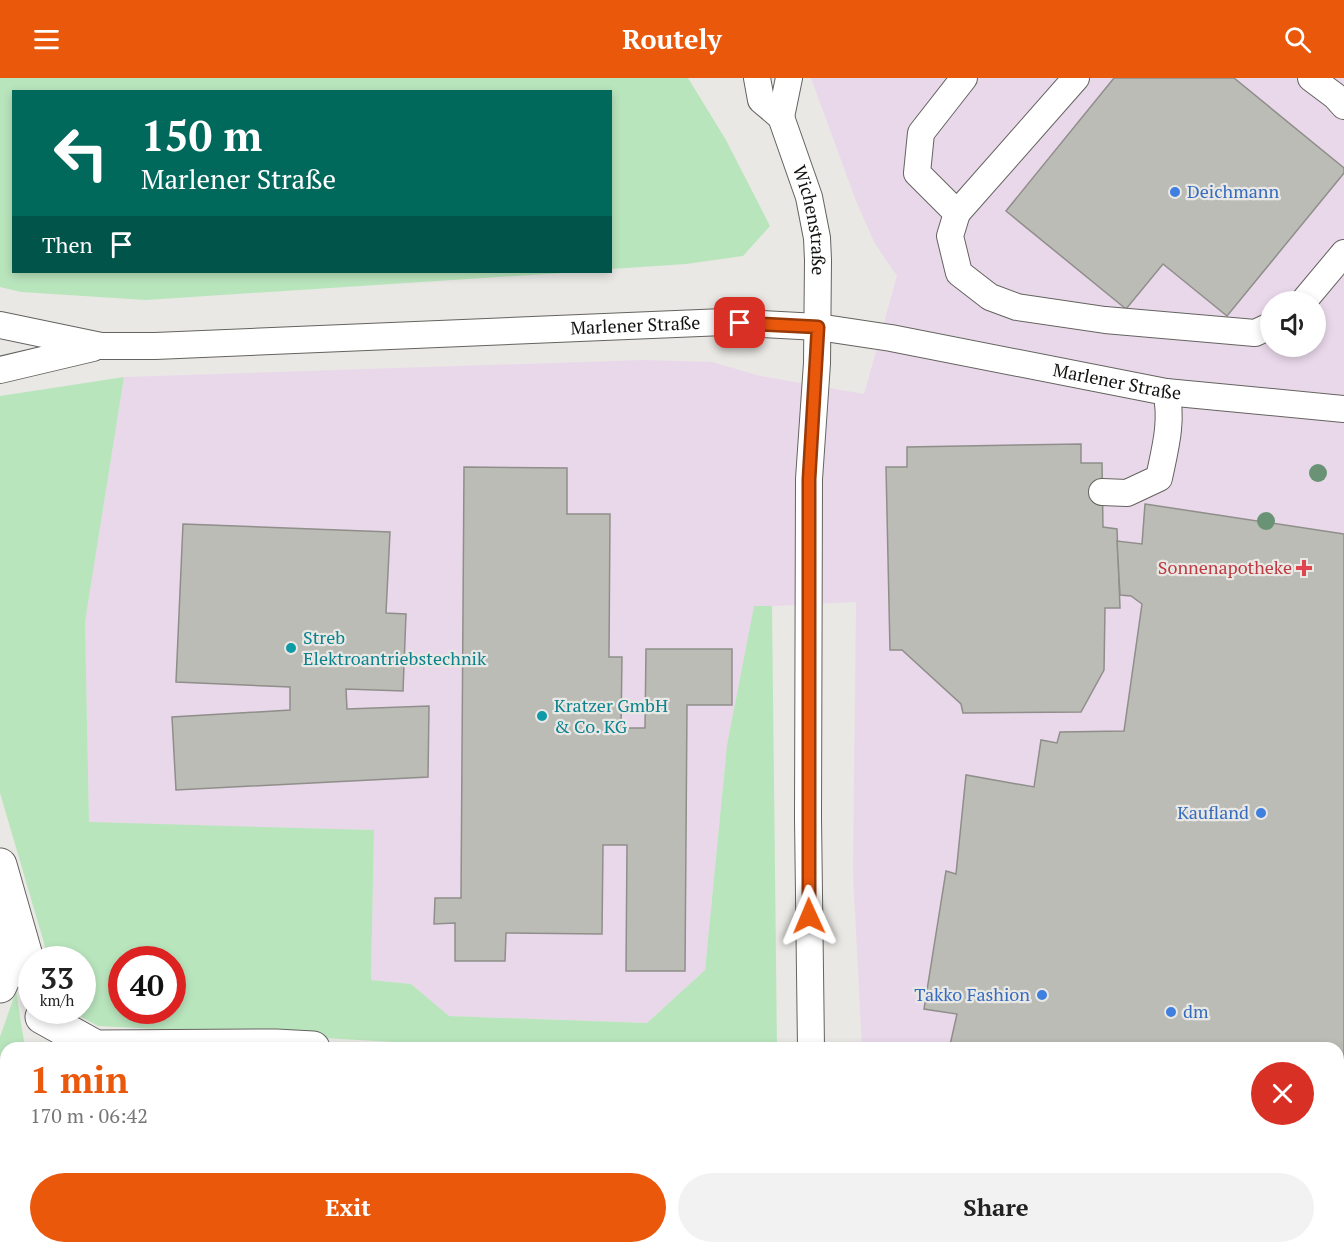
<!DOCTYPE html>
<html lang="en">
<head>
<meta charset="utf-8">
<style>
	body { margin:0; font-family:"PT Serif",serif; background:#f2f2f2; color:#222; height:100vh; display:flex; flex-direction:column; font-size:22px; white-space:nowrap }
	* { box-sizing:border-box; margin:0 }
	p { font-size:20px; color:#767676 }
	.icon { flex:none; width:33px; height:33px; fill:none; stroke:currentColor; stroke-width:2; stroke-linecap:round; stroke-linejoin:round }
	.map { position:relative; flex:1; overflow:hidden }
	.sheet { position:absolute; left:0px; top:964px; width:1344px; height:212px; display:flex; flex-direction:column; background:#fff; border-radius:18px 18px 0 0; box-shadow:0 3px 9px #0003 }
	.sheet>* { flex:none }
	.guide { position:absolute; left:12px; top:12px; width:600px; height:183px; border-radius:0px; box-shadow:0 3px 9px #0003; background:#00695c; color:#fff; overflow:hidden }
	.controls { position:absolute; left:1260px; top:213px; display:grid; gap:12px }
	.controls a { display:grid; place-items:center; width:66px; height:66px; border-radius:50%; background:#fff; box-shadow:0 3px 9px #0003; font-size:30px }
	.speed { position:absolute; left:18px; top:868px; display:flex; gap:12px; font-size:30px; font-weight:700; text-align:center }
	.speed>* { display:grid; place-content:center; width:78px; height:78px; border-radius:50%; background:#fff; box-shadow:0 3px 9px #0003; line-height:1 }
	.speed small { font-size:15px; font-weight:400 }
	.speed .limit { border:9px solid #d22; background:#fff; color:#111 }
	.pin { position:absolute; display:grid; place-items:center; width:51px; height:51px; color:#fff; margin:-26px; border-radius:12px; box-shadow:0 3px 9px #0006 }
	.me { position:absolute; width:66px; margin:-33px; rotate:359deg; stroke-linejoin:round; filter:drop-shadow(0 0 4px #0008) }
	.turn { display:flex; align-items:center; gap:21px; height:126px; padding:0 30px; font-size:27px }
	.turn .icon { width:78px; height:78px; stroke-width:2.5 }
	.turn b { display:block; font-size:42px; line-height:51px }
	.then { display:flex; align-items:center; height:57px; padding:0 30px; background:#0003; gap:12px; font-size:22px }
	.round { display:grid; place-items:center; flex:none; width:63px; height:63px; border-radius:32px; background:#f2f2f2 }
	.overview { display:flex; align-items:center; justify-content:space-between; height:102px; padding:0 30px }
	h1 { font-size:36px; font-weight:800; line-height:45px; color:#ea580c }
	.action { display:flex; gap:12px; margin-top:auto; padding:12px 30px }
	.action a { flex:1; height:69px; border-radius:36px; background:#ea580c; color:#fff; font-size:24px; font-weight:800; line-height:69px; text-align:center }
	.action a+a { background:#f2f2f2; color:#222 }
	header { display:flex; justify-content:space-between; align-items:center; height:78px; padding:0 30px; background:#ea580c; color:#fff; font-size:27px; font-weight:800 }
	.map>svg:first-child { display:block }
	.commercial { fill:#e9d8ea; fill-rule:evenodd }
	.green { fill:#b9e5bd; fill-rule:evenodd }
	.building { fill:#bcbcb7; stroke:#8f8e8a; stroke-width:1.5 }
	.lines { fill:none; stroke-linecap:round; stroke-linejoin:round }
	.minor-casing { stroke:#64635f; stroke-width:28 }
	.highway-casing { stroke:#64635f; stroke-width:35 }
	.minor { stroke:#fff; stroke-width:26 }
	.highway { stroke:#fff; stroke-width:33 }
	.tree { fill:#6a9375 }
	.route-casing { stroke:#983908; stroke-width:15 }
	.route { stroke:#ea580c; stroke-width:10 }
	.shop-dot { fill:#3f7fe0; stroke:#e9e8e4; stroke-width:2 }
	.health-dot { fill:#e0444e; stroke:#e9e8e4; stroke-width:2 }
	.culture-dot { fill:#0f9aa8; stroke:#e9e8e4; stroke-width:2 }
	.labels { text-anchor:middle; stroke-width:4.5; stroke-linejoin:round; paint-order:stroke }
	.shop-label { font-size:18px; fill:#366cbe; stroke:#e9e8e4; text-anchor:start }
	.street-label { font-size:18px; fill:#121210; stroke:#e9e8e4 }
	.health-label { font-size:18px; fill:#be3a42; stroke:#e9e8e4; text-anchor:end }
	.culture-label { font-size:18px; fill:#0d838f; stroke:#e9e8e4; text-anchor:start }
</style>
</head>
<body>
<header><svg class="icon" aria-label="menu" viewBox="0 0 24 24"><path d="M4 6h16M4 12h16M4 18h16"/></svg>Routely<svg class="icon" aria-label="search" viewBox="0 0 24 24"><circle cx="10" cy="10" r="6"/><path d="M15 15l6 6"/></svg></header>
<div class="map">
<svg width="1344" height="1175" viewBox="0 0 1344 1175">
	<rect width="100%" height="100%" fill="#e9e8e4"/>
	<!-- commercial -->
	<path class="commercial" d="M811,0H1344V1079L1338,1078V970H862L853,795L856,524L754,529L727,667L705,892L647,945L448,938L411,906L371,902L374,752L89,745L85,544L124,299L643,282L712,284L760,298L864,316L897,198L874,164L856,123ZM1270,224H1316V268H1270Z"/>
	<!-- green -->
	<g class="green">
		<polygon points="0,0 688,0 726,62 770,148 743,178 686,186 611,191 610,14 14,14 14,194 577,194 146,222 21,214 0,209"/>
		<path d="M124,299L85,544L89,744L374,752L371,902L411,906L449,938L647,945L705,892L727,667L754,528H772L777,970H497L256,956L98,948L74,935L73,933H82V882H49L0,715V318ZM122,882H172V933H122Z"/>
		<polygon points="16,913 25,970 6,970 6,1058 0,1059 0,959"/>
		<polygon points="6,1140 6,1170 42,1170 42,1175 0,1175 0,1141"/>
		<polygon points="1344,1168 1344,1175 843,1175 843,1170 1338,1170"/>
		<rect x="87" y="1170" width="691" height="5"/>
	</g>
	<!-- building -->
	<g class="building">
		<polygon points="1114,0 1234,0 1344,90 1344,95 1227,238 1163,186 1126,231 1006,133"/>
		<polygon points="1081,366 1081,385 1102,385 1103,449 1117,451 1120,530 1105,530 1104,592 1081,634 963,635 961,626 902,572 890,572 886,389 907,389 907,369"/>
		<polygon points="464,389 567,390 567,436 610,436 609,579 622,579 621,650 645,650 646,571 732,571 732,627 687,627 685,893 626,893 627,767 603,767 602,856 506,855 505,883 455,883 455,845 434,846 435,820 461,820"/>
		<polygon points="1145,426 1344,456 1344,1022 1338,1021 1338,970 974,970 950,967 957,936 924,931 946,793 956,796 966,697 1034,709 1041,662 1057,665 1060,654 1124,653 1142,526 1131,518 1120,517 1117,463 1142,466"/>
		<polygon points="183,446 390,454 386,535 406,536 403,613 346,611 347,631 429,628 428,699 176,712 172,639 290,632 290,609 176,604"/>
	</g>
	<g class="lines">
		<!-- minor casing -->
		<g class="minor-casing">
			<g id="minor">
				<polyline points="757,0 761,22 781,39"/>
				<polyline points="964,0 921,55 917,95 957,135 1076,0"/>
				<polyline points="1311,0 1335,18 1344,28"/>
				<path id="s1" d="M781,39L809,119L817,160L818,182L817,285L809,401L808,740L811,970"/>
				<polyline points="781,39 789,0"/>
				<polyline points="957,135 950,158 959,195 990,219 1017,229 1105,242 1255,255 1270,248"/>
				<polyline points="1303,224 1344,175"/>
				<path id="s2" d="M0,247L101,268H155L724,244L818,249L891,260L1166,314L1344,331"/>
				<polyline points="0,292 93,270"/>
				<path d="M1102,414L1127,415L1159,400C1165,371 1173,343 1166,314"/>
				<polyline points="811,1175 811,1170"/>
			</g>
		</g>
		<!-- highway casing -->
		<g class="highway-casing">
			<g id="highway">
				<polyline points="0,787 32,899"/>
				<polyline points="0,908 4,899 12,844"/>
				<polyline points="42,939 96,969 276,968 313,970"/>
				<polyline points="0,1079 6,1078"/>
				<polyline points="0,1103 6,1102"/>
				<polyline points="1338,1118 1344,1119"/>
				<polyline points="1338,1155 1344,1156"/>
				<polyline points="60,1175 60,1170"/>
			</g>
		</g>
		<!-- minor -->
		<use href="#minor" class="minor"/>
		<!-- highway -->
		<use href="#highway" class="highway"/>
	</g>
	<!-- trees -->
	<g class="tree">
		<circle cx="1318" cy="395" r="9"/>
		<circle cx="1266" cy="443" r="9"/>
	</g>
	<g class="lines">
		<!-- route casing -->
		<g class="route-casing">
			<polyline id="route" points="740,245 818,249 809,401 809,838"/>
		</g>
		<!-- route -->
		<use href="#route" class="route"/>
	</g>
	<!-- markers -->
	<g class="shop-dot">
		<circle cx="1175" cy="114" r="6"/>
		<circle cx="1261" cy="735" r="6"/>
		<circle cx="1042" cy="917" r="6"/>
		<circle cx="1171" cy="934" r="6"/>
	</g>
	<path class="health-dot" d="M1301 481h6v6h6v6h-6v6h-6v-6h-6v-6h6z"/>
	<g class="culture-dot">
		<circle cx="291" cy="570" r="6"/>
		<circle cx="542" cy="638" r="6"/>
	</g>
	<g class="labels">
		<!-- shop labels -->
		<g class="shop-label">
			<text x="1187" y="120">Deichmann</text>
			<text x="1249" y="741" text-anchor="end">Kaufland</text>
			<text x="1030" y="923" text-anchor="end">Takko Fashion</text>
			<text x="1183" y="940">dm</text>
		</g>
		<!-- street labels -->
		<g class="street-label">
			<text dy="6" stroke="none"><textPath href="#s1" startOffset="108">Wichenstraße</textPath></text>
			<text dy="6" stroke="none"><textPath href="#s2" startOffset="638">Marlener Straße</textPath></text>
			<text dy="6" stroke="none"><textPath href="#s2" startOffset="1125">Marlener Straße</textPath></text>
		</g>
		<!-- health labels -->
		<g class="health-label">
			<text x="1292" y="496">Sonnenapotheke</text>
		</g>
		<!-- culture labels -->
		<g class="culture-label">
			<text x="303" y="566">Streb<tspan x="303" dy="21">Elektroantriebstechnik</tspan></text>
			<text x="554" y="634">Kratzer GmbH<tspan x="554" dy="21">&amp; Co. KG</tspan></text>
		</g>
	</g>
</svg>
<div class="controls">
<a><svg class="icon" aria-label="sound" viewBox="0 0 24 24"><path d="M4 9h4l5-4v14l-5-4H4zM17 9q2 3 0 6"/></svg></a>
</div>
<div class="speed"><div>33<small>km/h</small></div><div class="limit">40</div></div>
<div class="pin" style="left:740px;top:245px;background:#d93025"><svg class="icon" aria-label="arrive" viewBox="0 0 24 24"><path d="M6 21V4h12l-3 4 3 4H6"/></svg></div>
<svg class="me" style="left:809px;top:838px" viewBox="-20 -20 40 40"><path d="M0-17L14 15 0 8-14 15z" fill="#ea580c" stroke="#fff" stroke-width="4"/></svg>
<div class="guide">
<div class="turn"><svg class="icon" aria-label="left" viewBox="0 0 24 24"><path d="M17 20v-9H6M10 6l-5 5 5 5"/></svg><div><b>150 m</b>Marlener Straße</div></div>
<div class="then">Then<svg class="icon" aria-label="arrive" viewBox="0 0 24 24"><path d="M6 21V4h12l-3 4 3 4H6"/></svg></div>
</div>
<section class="sheet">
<div class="overview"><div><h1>1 min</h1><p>170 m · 06:42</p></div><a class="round" style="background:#d93025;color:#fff"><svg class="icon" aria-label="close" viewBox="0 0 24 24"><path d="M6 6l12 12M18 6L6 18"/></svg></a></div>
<div class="action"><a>Exit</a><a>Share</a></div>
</section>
</div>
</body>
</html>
